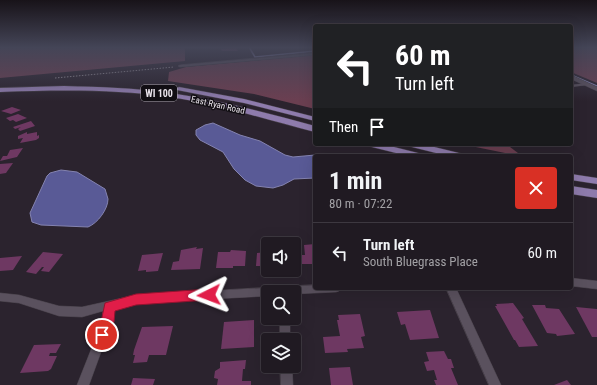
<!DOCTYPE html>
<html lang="en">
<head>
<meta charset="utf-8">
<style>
	body { margin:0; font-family:"Roboto Condensed",sans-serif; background:#28232a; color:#f1f3f6; height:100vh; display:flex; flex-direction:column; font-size:15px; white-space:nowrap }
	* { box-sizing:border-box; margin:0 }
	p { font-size:13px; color:#a2a1a5 }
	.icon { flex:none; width:22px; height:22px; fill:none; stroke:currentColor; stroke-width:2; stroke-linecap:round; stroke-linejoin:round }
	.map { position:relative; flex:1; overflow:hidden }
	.side { position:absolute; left:313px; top:154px; width:260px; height:136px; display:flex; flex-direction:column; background:#201a22; border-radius:4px; box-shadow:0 4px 16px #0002,0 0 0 1px #3d3840 }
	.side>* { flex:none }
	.hud { position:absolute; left:313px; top:24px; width:260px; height:122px; border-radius:4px; box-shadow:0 4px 16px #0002,0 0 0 1px #3d3840; background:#202124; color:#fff; overflow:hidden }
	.controls { position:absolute; left:261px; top:237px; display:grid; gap:8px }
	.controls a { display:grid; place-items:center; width:40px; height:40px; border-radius:4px; background:#201a22; box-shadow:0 4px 16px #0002,0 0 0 1px #3d3840; font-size:20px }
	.pin { position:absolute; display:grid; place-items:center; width:34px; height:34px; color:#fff; margin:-17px; border:2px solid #fff; border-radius:50%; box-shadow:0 1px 4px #0007 }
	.me { position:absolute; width:44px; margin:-22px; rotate:267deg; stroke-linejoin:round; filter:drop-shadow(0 0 3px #0008) }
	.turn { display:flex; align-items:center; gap:14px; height:84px; padding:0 16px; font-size:18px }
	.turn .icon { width:52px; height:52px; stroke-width:2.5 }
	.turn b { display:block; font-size:28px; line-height:34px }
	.then { display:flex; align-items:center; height:38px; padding:0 16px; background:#0003; gap:8px; font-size:15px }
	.round { display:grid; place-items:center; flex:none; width:42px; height:42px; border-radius:4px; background:#28232a }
	.overview { display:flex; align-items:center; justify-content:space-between; height:68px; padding:0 16px }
	h1 { font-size:24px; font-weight:700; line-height:30px }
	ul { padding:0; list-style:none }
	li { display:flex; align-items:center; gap:12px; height:60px; padding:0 16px; border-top:1px solid #3d3840 }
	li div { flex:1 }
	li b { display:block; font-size:15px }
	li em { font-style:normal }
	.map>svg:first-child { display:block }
	.green { fill:#6b3f51 }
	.water { fill:#595a96; stroke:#8483b0 }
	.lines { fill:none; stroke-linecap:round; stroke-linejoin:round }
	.stream { stroke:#8483b0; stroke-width:1.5 }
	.building { fill:#6e3862 }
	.service-far1-casing { stroke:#474049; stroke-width:2.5 }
	.service-casing { stroke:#474049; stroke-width:3 }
	.minor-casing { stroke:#474049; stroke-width:1 }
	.tertiary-casing { stroke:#474049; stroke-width:1 }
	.primary-casing { stroke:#474049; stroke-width:1 }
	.path { stroke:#908992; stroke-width:1; stroke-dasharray:1.5 1.5; stroke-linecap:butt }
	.service-far1 { stroke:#5a515e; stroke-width:2 }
	.service { stroke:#5a515e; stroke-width:2.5 }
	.minor { fill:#5a515e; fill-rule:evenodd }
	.tertiary { fill:#5a515e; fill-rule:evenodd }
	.primary { fill:#8e7bac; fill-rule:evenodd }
	.route { fill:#e11d48; stroke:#92132f }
	.labels { text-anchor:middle; stroke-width:3; stroke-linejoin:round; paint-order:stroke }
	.far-street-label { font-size:9px; fill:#e9e3eb; stroke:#110e13 }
	.shield { fill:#110e13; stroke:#a8a3aa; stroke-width:1 }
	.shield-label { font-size:10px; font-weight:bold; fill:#e9e3eb }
</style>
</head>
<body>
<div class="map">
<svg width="597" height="385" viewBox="0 0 597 385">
	<rect width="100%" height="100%" fill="#2b232e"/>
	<!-- green -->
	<g class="green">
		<polygon points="3,47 185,47 185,61 0,78 0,49"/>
		<polygon points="571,47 597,47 597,83 571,72"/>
		<polygon points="315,55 315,109 254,94 168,81 169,72 186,67"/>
		<polygon points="461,144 506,144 522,156 520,156"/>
	</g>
	<!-- water -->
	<g class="water">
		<polygon points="213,123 240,135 260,141 285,155 293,157 315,155 324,156 315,156 315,178 294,179 283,185 273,188 256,186 245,180 234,169 223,152 200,140 196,135 196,130 205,125"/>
		<path d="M61,170L77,172L105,189C106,192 107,196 108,199C108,209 98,223 88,227L41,225L32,222L30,213L47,176L50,173Z"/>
	</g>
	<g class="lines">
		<!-- stream -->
		<g class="stream">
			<polyline points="249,47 255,57 315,51"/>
			<polyline points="571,75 597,86"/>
		</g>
	</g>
	<!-- building -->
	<g class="building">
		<polygon points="236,48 238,51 222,51 221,49"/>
		<polygon points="12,107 21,110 11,114 1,111"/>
		<polygon points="18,114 27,118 16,122 13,120 10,121 6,118"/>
		<polygon points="31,121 35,126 20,131 18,129 21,127 15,129 13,127"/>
		<polygon points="27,132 27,134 37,132 37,136 39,135 39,138 36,140 20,143 23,138 18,139 18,136"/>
		<polygon points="23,148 17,157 0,161 3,156 7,156 10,150"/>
		<polygon points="13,163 6,173 0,174 0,164"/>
		<polygon points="315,244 315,264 301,264 300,255 305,255 304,245"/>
		<polygon points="197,247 196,249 203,248 200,269 171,270 173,262 179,261 181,250"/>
		<polygon points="231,250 246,251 245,266 233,266 233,268 216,268 218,252 230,252"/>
		<polygon points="43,252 63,254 49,272 41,271 44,267 42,267 36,274 26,272"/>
		<polygon points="268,252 268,266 256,266 257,253"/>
		<polygon points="163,253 158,271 146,272 146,270 138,271 142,255"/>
		<polygon points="22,256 13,270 0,271 0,258"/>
		<polygon points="513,303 524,318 522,319 538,346 519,347 515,340 514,340 495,306 497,306 496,304"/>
		<polygon points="532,305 545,305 546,308 559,309 575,334 557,336 556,334 547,333"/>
		<polygon points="576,307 597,309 597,337 592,337"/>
		<polygon points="430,310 439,338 410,340 405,324 401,325 397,312"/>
		<polygon points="360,314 365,336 361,337 364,348 347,349 348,352 325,353 323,337 340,336 337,320 339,320 338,315"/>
		<polygon points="254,320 254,347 221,349 224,322"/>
		<polygon points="173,326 166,355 149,355 147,362 133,363 135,355 133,355 134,350 142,327"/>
		<polygon points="61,344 56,353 50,353 49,356 57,356 51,369 48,371 20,373 34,345"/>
		<polygon points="444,351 448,359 451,359 454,368 451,368 458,385 436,385 434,380 437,380 434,370 427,371 424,362 429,361 426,352"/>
		<polygon points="246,360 245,369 243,369 242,381 251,381 251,385 217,385 218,379 214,378 215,371 220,368 220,362"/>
		<polygon points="350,367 353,385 331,385 329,368"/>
		<polygon points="133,378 155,379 153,385 131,385"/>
		<polygon points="567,380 571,385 554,385"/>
	</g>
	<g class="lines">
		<!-- service-far1 casing -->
		<g class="service-far1-casing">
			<polyline id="service-far1" points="571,86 587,84"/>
		</g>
		<!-- service casing -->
		<g class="service-casing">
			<polyline id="service" points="571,86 573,86"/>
		</g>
		<!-- minor casing -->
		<g class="minor-casing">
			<g id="minor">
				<polygon points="315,53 315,55 180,67 178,66 180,65"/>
				<polygon points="571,278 597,281 597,289 571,286"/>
				<polygon points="315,285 315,288 341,288 339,291 336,292 294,294 294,292 268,292 268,296 136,303 114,309 112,322 89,385 77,385 102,322 103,311 82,317 59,316 19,303 0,301 0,293 19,295 59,306 82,307 136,295"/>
				<polygon points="446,288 456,288 501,385 489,385"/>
				<rect x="280" y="318" width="10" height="22"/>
				<polygon points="280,366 292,366 293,385 281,385"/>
			</g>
		</g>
		<!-- tertiary casing -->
		<g class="tertiary-casing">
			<polygon id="tertiary" points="571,75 597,87 597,91 571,79"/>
		</g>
		<!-- primary casing -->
		<g class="primary-casing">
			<g id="primary">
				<path d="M64,86C100,87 135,88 170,93C219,100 267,113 315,126V132C267,120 219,104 170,97C114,89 57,90 0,92V88Z"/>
				<polygon points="179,87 244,99 315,117 315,121 244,103 177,90 175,89"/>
				<polygon points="366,144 382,144 422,154 424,156 408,156 368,146"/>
				<polygon points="406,144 422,144 463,154 465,156 448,156 408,146"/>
				<polygon points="571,174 597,178 597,184 571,180"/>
				<polygon points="571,186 597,190 597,198 571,194"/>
			</g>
		</g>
		<!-- path -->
		<polyline class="path" points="55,78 174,67"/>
		<!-- service-far1 -->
		<use href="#service-far1" class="service-far1"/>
		<!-- service -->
		<use href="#service" class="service"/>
		<!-- minor -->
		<use href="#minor" class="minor"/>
		<!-- tertiary -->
		<use href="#tertiary" class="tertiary"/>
		<!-- primary -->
		<use href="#primary" class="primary"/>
	</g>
	<!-- sky -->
	<linearGradient id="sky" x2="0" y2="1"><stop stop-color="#181319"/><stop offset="0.47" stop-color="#444557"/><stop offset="1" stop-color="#444557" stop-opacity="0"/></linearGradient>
	<rect width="597" height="101" fill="url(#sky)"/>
	<!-- route -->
	<polygon class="route" points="209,289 213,291 215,295 213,299 209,300 136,305 115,311 114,322 107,339 102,341 98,339 96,335 101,322 105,303 136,294"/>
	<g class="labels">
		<!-- far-street labels -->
		<g class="far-street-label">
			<text transform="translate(218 105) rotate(13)" y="3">East Ryan Road</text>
		</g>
		<!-- shield labels -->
		<rect class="shield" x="141" y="85" width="36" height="16" rx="3"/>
		<g class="shield-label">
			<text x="159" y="97">WI 100</text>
		</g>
	</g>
</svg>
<div class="controls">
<a><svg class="icon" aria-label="sound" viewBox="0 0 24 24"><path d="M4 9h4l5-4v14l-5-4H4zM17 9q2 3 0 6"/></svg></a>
<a><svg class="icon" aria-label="search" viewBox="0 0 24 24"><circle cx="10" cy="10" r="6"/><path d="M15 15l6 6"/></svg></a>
<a><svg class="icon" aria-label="layers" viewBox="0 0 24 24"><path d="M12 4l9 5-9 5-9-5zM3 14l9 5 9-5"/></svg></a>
</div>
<div class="pin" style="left:102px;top:335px;background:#d93025"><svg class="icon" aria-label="arrive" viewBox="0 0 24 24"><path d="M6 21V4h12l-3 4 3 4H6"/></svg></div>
<svg class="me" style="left:209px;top:295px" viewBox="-20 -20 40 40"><path d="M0-17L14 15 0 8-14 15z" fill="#e11d48" stroke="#fff" stroke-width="4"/></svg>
<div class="hud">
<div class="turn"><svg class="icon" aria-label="left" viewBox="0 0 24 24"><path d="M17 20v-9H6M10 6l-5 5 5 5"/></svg><div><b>60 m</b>Turn left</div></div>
<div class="then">Then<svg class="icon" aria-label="arrive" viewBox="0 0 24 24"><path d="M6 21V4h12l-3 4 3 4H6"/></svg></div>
</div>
<section class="side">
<div class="overview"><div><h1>1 min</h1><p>80 m · 07:22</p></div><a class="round" style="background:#d93025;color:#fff"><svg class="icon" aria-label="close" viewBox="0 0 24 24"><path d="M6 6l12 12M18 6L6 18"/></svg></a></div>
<ul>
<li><svg class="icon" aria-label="left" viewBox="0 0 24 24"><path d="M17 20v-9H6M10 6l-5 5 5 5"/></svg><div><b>Turn left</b><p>South Bluegrass Place</p></div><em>60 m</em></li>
</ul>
</section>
</div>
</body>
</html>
